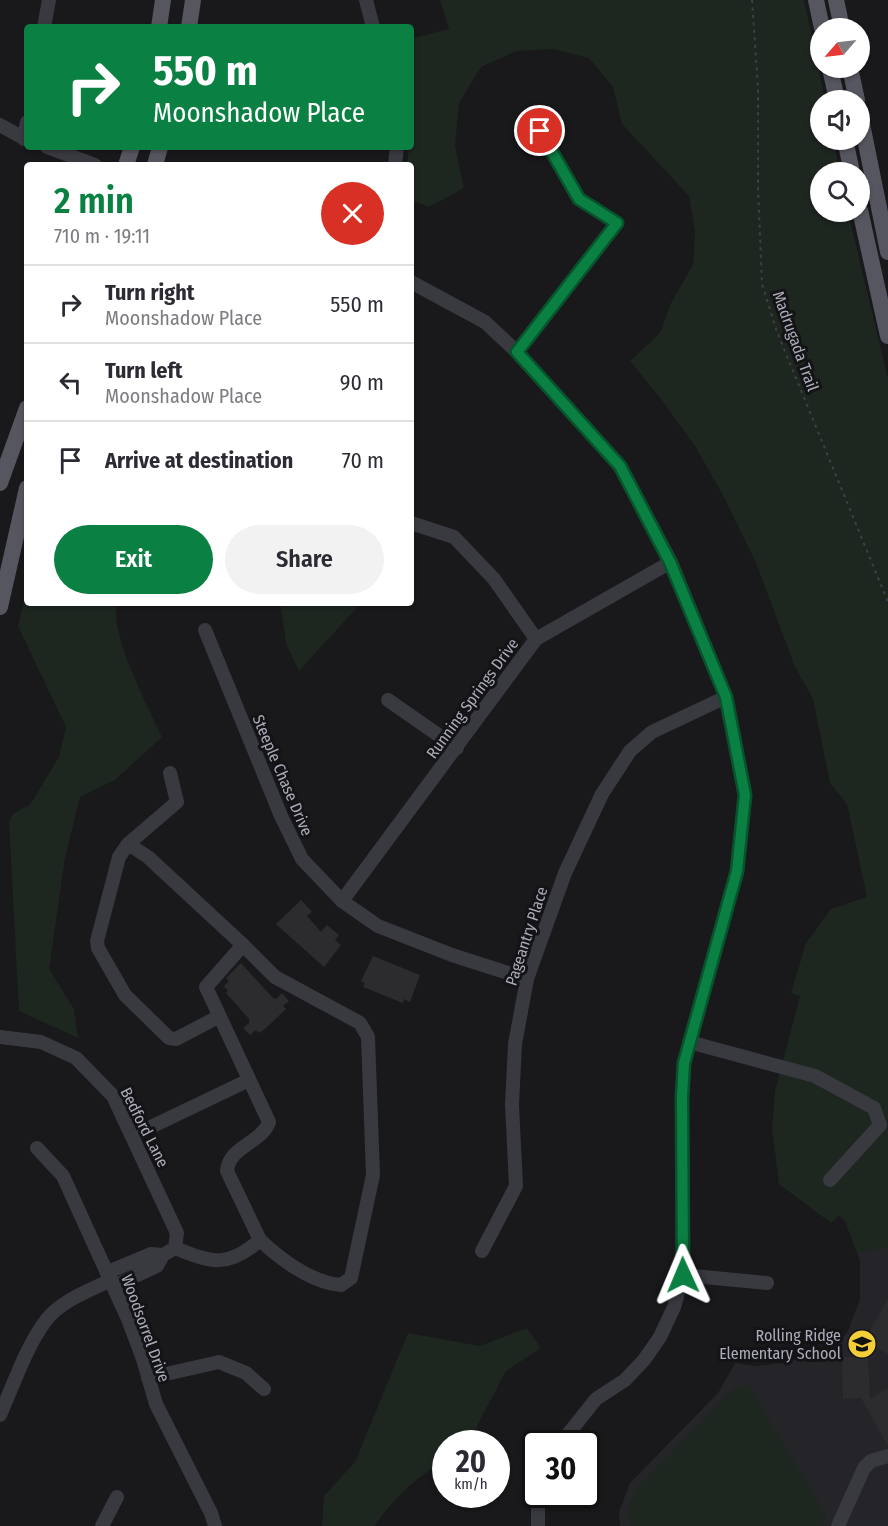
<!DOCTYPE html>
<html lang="en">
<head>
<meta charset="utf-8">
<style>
	body { margin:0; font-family:"Fira Sans Condensed",sans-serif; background:#f2f2f3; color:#2b2b33; height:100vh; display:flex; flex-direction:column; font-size:22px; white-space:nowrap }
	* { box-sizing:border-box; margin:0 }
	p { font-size:20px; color:#7c7c81 }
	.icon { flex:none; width:33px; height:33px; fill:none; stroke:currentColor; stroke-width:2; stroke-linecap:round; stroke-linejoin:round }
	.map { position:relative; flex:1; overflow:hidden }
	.panel { position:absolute; left:24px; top:162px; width:390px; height:444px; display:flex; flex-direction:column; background:#fff; border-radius:6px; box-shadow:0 2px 4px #0004 }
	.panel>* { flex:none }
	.banner { position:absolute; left:24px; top:24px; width:390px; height:126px; border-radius:6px; box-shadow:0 2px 4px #0004; background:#0b8043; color:#fff; overflow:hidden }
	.needle { width:39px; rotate:242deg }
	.buttons { position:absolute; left:810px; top:18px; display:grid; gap:12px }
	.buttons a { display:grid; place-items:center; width:60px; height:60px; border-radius:50%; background:#fff; box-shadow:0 2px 4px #0004; font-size:30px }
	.speed { position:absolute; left:432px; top:1430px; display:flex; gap:12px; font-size:30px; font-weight:700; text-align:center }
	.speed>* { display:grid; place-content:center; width:78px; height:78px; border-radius:50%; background:#fff; box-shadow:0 2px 4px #0004; line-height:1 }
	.speed small { font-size:15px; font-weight:400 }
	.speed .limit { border:3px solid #111; border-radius:9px; background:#fff; color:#111 }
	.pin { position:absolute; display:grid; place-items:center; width:51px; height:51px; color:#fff; margin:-26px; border:3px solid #fff; border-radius:50%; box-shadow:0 2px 6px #0007 }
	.me { position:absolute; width:66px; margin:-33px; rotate:359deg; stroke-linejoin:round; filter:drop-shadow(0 0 4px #0008) }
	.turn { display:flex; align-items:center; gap:21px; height:126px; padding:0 30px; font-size:27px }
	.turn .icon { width:78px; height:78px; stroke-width:2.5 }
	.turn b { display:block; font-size:42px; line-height:51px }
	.round { display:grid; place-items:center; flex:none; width:63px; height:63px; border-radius:32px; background:#f2f2f3 }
	.overview { display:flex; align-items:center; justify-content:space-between; height:102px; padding:0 30px }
	h1 { font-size:36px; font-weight:600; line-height:45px; color:#0b8043 }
	.cta { display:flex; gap:12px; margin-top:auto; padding:12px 30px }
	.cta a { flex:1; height:69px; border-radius:36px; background:#0b8043; color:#fff; font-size:24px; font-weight:600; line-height:69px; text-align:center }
	.cta a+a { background:#f2f2f3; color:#2b2b33 }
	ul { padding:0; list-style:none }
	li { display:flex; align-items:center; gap:18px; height:78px; padding:0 30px; border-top:2px solid #e1e1e2 }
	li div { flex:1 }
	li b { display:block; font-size:22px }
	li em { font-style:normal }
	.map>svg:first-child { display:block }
	.built { fill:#252428 }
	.green { fill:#1e2620 }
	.building { fill:#2c2b2e }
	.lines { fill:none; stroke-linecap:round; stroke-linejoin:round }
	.path { stroke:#3f4047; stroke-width:2; stroke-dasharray:3 4.5; stroke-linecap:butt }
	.minor { stroke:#393940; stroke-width:14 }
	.major { stroke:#55565f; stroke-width:16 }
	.route-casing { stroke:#07532c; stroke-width:15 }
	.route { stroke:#0b8043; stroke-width:10 }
	.labels { text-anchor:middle; stroke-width:6; stroke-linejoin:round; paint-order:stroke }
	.street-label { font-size:16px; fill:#abadba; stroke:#141316 }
	.poi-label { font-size:16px; fill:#abadba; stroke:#141316; text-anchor:end }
</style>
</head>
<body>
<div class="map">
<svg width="888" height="1526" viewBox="0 0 888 1526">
	<rect width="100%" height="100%" fill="#19181b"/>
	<!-- built -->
	<polygon class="built" points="888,1157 888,1526 620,1526 619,1512 630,1483 718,1393 735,1363 756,1366 783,1363 806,1356 819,1361 847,1333 860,1299 860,1261 845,1221 838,1214"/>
	<!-- green -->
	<g class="green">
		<polygon points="440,0 804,0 825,100 820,100 820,140 833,140 840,172 820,172 820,212 848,212 888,379 888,1248 857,1253 845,1221 839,1215 831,1223 779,1184 772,1128 775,1091 800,996 791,993 806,943 831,909 867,897 847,804 830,783 813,699 795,667 756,563 725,499 695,446 661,399 630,361 660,333 671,303 693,265 695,231 689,196 622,124 613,87 589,58 553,49 516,51 481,67 459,103 455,146 464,188 429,207 411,200 411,165 407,165 409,147 411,147 411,39 449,29"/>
		<path d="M27,590V603H117C109,633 148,707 162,737L115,780L80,797L65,858L49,969L74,1009L78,1038L19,1011L9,821L14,813L30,805L59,757L66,727L18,626Z"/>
		<polygon points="280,603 361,603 299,671 286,643"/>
		<path d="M527,1328L541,1348L506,1371L468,1443H446L445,1462C417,1476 392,1499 375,1526H322L324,1496L355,1462L408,1333L480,1346Z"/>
		<polygon points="748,1384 827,1516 822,1526 631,1526 628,1510 634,1491 733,1389"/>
	</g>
	<!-- building -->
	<g class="building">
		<polygon points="301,900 312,912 307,916 321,932 327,925 339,935 335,940 341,945 324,967 276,924"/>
		<polygon points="373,956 420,975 410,1002 404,999 403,1003 363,987 365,983 361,981"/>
		<polygon points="241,963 273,998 276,999 282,993 289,1001 283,1006 286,1009 266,1028 259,1033 256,1030 250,1035 243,1028 249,1023 249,1019 226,993 228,991 224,986 229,981 226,978"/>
		<polygon points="888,1299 888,1354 864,1341"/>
		<polygon points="868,1356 870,1399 888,1388 888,1446 861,1398 843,1399 842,1357"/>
	</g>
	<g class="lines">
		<!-- path -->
		<polyline class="path" points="752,0 758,88 758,186 762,284 777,332 888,602"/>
		<!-- minor -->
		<g class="minor">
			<polyline points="366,0 373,27"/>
			<polyline points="44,27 49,0"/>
			<polyline points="0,125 27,140"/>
			<polyline points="24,139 27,122"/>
			<polyline points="47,147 95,165"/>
			<polyline points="395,165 397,147"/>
			<polyline points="411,282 485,322 517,352 620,466 671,562 726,697 745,795 737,871 684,1063 682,1097 683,1275 674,1307 660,1337 644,1360 625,1380 596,1399 561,1443"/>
			<polyline points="517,352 617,223 579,199 540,131"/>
			<polyline points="411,523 454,537 494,579 536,639"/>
			<polyline points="205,630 281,816 302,859 342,901 378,926 452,955 527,979"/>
			<polyline points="388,700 457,748"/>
			<polyline points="128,844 177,802 170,773"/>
			<polyline points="342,901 536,639 671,562"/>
			<polyline points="218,1017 176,1039 169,1038 125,995 98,948 97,941 119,857 128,844 148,857 243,945"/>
			<polyline points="0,1037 41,1042 76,1058 113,1096 177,1233 175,1248 163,1255"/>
			<polyline points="689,1042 815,1076 874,1108 880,1125 830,1180"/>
			<polyline points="132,1136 249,1080"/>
			<polyline points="37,1148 63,1176 128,1319 143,1359 156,1404 211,1513 215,1526"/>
			<path d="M175,1248C212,1263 228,1268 260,1240L227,1171C229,1146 262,1143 269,1122L206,987L243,945L275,977L360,1023L368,1037L373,1175L351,1278L341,1285C312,1283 280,1259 260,1240"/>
			<polyline points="482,1251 516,1186 512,1105 515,1044 527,979 565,873 602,794 630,751 652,732 726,697"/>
			<polyline points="108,1272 151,1254 163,1255 157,1266 114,1286"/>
			<polyline points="683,1275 767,1283"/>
			<polyline points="148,1378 219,1362 246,1373 264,1389"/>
			<path d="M0,1415C14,1384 26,1346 47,1319C62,1300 91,1290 111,1280"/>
			<polyline points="102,1526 117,1497"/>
			<polyline points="538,1526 538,1502 541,1494"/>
			<polyline points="838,1526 864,1468 871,1461 888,1456"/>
		</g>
		<!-- major -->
		<g class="major">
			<polyline points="816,0 822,28"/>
			<polyline points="836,0 842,28"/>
			<polyline points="159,27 163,0"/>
			<polyline points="189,27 193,0"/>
			<polyline points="830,68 837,100"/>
			<polyline points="850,68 857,100"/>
			<polyline points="860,114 888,252"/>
			<polyline points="845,140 852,172"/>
			<polyline points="126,165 132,147"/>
			<polyline points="155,165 160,147"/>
			<polyline points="860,210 888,336"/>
			<polyline points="0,483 27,408"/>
			<polyline points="0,607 27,488"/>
		</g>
	</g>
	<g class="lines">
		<!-- route casing -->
		<g class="route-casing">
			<polyline id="route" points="540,131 579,199 617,223 517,352 620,466 670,562 726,697 745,795 737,871 684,1063 682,1097 683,1275"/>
		</g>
		<!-- route -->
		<use href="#route" class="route"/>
	</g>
	<!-- icons -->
	<defs>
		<g id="school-disc" transform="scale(1.5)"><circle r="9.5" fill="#f2cf38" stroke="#141316"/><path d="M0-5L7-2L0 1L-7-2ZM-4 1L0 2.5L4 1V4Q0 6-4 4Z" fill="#111"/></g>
	</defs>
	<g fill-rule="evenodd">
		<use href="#school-disc" x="862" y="1344"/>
	</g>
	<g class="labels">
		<!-- street labels -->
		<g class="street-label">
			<text transform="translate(796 341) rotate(70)" y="6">Madrugada Trail</text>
			<text transform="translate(472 698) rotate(-54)" y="6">Running Springs Drive</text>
			<text transform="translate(283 775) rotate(67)" y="6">Steeple Chase Drive</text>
			<text transform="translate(526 936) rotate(-72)" y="6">Pageantry Place</text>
			<text transform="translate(145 1127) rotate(63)" y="6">Bedford Lane</text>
			<text transform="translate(146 1328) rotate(70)" y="6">Woodsorrel Drive</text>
		</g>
		<!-- poi labels -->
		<g class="poi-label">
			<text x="841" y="1341">Rolling Ridge<tspan x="841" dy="18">Elementary School</tspan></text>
		</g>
	</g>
</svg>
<div class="buttons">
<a><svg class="needle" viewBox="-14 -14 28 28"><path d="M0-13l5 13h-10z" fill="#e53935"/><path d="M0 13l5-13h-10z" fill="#7c7c81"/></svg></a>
<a><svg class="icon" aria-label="sound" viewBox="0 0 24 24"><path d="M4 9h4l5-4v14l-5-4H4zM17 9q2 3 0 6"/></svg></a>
<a><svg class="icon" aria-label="search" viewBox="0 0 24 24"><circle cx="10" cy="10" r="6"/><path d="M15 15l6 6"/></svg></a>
</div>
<div class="speed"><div>20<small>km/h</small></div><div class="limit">30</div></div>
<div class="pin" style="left:540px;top:131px;background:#d93025"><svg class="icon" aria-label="arrive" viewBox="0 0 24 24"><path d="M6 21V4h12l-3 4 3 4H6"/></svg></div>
<svg class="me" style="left:683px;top:1275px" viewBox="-20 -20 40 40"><path d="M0-17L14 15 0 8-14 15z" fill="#0b8043" stroke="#fff" stroke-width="4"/></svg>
<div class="banner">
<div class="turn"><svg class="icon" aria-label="right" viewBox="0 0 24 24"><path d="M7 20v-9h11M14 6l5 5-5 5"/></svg><div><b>550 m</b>Moonshadow Place</div></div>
</div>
<section class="panel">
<div class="overview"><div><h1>2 min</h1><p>710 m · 19:11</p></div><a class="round" style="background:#d93025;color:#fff"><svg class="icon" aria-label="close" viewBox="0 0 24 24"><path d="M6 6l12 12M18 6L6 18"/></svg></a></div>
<ul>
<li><svg class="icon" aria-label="right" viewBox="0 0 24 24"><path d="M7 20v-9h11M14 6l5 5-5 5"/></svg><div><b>Turn right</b><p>Moonshadow Place</p></div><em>550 m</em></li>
<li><svg class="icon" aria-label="left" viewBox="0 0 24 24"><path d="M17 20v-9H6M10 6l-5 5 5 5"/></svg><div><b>Turn left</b><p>Moonshadow Place</p></div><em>90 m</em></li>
<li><svg class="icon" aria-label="arrive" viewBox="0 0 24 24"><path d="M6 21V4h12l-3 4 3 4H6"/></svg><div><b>Arrive at destination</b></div><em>70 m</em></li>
</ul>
<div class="cta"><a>Exit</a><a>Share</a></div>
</section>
</div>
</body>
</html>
